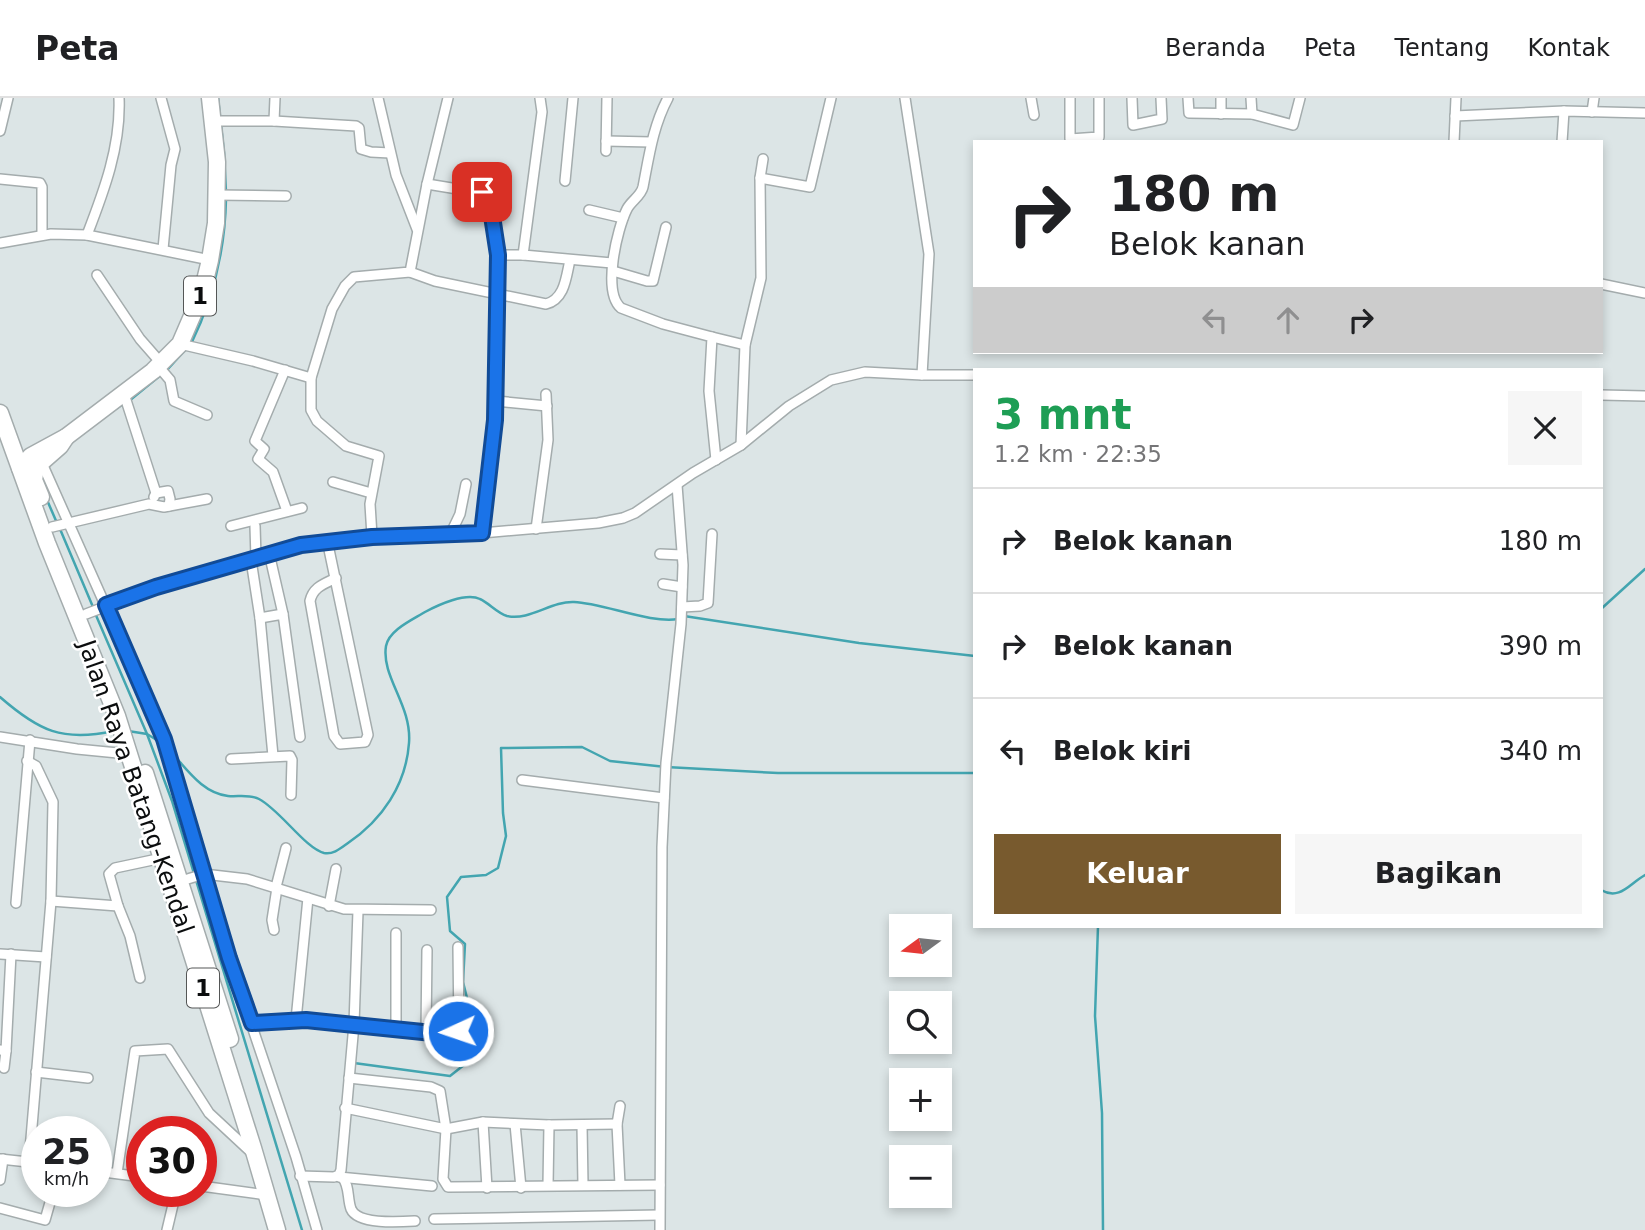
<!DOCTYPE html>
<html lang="id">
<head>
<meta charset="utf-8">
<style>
	body { margin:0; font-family:"DejaVu Sans",sans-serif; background:#f6f6f6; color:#202124; height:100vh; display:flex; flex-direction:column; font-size:26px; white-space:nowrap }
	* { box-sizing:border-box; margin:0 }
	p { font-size:23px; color:#757577 }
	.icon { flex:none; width:38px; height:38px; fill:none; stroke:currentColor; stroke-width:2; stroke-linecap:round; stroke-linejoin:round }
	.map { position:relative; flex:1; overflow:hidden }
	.side { position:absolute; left:973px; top:270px; width:630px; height:560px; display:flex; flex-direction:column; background:#fff; border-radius:0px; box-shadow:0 4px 10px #0003 }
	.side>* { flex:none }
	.hud { position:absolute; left:973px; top:42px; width:630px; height:214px; border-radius:0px; box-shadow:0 4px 10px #0003; background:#fff; color:#202124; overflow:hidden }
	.needle { width:46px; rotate:255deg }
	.buttons { position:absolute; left:889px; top:816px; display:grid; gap:14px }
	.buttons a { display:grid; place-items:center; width:63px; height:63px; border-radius:0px; background:#fff; box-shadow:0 4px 10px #0003; font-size:35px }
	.speed { position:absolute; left:21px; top:1018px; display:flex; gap:14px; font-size:35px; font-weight:700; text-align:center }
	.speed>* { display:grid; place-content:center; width:91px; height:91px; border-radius:50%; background:#fff; box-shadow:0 4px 10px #0003; line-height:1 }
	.speed small { font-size:18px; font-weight:400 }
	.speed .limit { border:10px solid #d22; background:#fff; color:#111 }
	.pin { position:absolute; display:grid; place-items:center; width:60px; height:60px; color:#fff; margin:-30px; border-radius:14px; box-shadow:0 4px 10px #0006 }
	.me { position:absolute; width:77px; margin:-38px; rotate:267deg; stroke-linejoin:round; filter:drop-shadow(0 0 5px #0008) }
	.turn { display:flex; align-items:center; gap:24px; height:147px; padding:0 21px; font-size:32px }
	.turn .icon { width:91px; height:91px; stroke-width:2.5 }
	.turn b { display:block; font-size:49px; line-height:60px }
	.lanes { display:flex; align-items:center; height:66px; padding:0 21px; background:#0003; justify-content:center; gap:35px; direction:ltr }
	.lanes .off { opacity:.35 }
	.round { display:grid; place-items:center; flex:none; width:74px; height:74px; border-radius:0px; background:#f6f6f6 }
	.overview { display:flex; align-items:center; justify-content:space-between; height:119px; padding:0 21px }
	h1 { font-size:42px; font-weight:700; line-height:52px; color:#1e9e55 }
	.cta { display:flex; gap:14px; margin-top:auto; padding:14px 21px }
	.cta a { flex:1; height:80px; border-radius:0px; background:#785a2e; color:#fff; font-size:28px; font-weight:700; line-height:80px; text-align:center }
	.cta a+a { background:#f6f6f6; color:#202124 }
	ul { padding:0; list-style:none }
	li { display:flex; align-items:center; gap:21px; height:105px; padding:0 21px; border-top:2px solid #e0e0e0 }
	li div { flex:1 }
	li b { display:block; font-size:26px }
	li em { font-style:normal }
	header { display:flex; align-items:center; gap:42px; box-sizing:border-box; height:98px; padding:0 35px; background:#fff; border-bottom:2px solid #e0e0e0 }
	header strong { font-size:33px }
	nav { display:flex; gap:38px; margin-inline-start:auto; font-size:24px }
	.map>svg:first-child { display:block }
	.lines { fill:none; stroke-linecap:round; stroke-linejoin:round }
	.stream { stroke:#43a5b0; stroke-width:2.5 }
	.street-casing { stroke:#a4acad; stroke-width:12 }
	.highway-casing { stroke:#a4acad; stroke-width:19 }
	.street { stroke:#fff; stroke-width:9 }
	.highway { stroke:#fff; stroke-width:16 }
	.route-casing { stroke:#114b97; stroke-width:18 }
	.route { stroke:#1a73e8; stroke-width:12 }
	.labels { text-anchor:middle; stroke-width:5; stroke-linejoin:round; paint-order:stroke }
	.shield { fill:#fff; stroke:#545656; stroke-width:2 }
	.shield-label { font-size:23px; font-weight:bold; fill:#0b0d0e }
	.street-label { font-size:24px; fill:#0b0d0e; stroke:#fff }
</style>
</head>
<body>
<header>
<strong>Peta</strong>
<nav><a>Beranda</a><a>Peta</a><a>Tentang</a><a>Kontak</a></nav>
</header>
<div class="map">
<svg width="1645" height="1132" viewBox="0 0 1645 1132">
	<rect width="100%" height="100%" fill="#dce5e6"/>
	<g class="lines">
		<!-- stream -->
		<g class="stream">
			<polyline points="218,0 224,55 226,94"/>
			<path d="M191,246C213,201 225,151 226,101"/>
			<polyline points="167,272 186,251"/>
			<polyline points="129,303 162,276"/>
			<polyline points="111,314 123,306"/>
			<polyline points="47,402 57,425"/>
			<polyline points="60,431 93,509"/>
			<polyline points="1601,511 1645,471"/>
			<polyline points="95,515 147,636 172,703 302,1132"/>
			<polyline points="684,518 859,545 975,558"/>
			<path d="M0,599C39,633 62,644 114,633"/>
			<polyline points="128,633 147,636 160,644"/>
			<path d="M170,653C187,671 202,695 228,698C238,699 249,696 259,701C280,712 305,750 324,755C333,757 341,750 348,745C382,722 406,687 409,645C412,607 381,579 386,548C389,532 412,522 425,514C438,507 466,494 480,501C489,505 497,515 507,518C530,523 551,503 574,504C603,505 651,526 678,521"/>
			<path d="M1601,792C1620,803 1630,785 1645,777"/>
			<polyline points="1098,828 1095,918 1102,1015 1103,1132"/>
			<polyline points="354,965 450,978 488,948 487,921 467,900 463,884 465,846 450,833 447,799 461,779 486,777 498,770 506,738 503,715 501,650 582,649 610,663 666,669 778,675 975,675"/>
		</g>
		<!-- street casing -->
		<g class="street-casing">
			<g id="street">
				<polyline points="161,0 175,51 171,67 163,151"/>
				<polyline points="378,0 396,77 417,131"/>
				<path d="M668,0C653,28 649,58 643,89C641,98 631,103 627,111C617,131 602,194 621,210L663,226L712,239L709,293L716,362"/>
				<polyline points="905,0 929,156 922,277"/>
				<polyline points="1031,0 1034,17"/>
				<polyline points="1070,0 1070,41 1099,39 1099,0"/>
				<polyline points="1132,0 1133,27 1162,21 1161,0"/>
				<polyline points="1188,0 1189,15 1252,16 1293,27 1300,0"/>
				<polyline points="1221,0 1221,16"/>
				<polyline points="1251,0 1252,16"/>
				<polyline points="1592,14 1594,0"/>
				<polyline points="1455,18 1564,13 1645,15"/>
				<polyline points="213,23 274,23 356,28 359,30 361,51 371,54 390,55"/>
				<polyline points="274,23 275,0"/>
				<polyline points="0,33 8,0"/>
				<polyline points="606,43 651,44"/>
				<polyline points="1454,44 1456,0"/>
				<polyline points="1562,44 1564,13"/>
				<polyline points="606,53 607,0"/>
				<polyline points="760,80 810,89 831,0"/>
				<polyline points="0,81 40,85 42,89 42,137"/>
				<polyline points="565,83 573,0"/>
				<polyline points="427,86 482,95 490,105 498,157 495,322 482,435"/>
				<polyline points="216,97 286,98"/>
				<polyline points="589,112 623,120"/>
				<path d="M87,137C104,93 121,48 119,0"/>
				<polyline points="0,145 51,136 87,137 210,162"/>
				<polyline points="498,157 523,157 542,14 540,0"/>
				<polyline points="523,157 612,165"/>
				<polyline points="613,173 647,183 653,183 666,129"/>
				<path d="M410,174L435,183L546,206C565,201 566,179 570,162"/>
				<polyline points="97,177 140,241 161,265"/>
				<polyline points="1601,186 1645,195"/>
				<polyline points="712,239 745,247"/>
				<polyline points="180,246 253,263 311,280"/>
				<polyline points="158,268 170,282 174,303 207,317"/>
				<polyline points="285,272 255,343 264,351 258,361 273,374 287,413"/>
				<polyline points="124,296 156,395"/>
				<polyline points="1601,297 1645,298"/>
				<polyline points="496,303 547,308"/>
				<polyline points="741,347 745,247 761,180 760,80 763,61"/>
				<polyline points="41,363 159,628 229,860 296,1059 317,1132"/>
				<polyline points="333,384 371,395"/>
				<polyline points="154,399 156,395 168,393 170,401 169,408"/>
				<polyline points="231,428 302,410"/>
				<polyline points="255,428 256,460"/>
				<polyline points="52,429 149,406 164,409 207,401"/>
				<polyline points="536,431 548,342 546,296"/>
				<polyline points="450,437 460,416 466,386"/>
				<polyline points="372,438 370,406 379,358 346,348 317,323 311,312 311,280 332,211 345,188 354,179 410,174 427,86 448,0"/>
				<path d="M327,442L368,637L365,644L340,646L334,638L310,503C313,489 324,486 336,480"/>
				<polyline points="269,455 283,516"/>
				<polyline points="660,456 682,457"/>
				<polyline points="251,462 260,520 283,516 300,639"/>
				<polyline points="663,486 682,489"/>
				<polyline points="682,509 700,508 708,505 712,436"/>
				<polyline points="86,516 156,489 301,447 372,438 482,435 598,425 623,420 635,415 693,375 741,347 789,308 831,282 865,274 922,277 975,277"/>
				<polyline points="260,520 273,658"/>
				<polyline points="0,639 77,651 128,656"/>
				<polyline points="231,661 290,658 292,662 291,697"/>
				<polyline points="27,663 36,668 53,704 51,803 29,1064"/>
				<polyline points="522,682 664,700"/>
				<polyline points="181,783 204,776 247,781 344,811 431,812"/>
				<polyline points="276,789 286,750"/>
				<polyline points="51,803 118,808"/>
				<polyline points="16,805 30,642"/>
				<polyline points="329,808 336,771"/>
				<polyline points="274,832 272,822 277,790"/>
				<polyline points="0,856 46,859"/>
				<polyline points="140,880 130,838 118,808 109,776 115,770 162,760"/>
				<polyline points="296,922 308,800"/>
				<polyline points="252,925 306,922 455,937 459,933 458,849"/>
				<polyline points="396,931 396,835"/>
				<polyline points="426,935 427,852"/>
				<polyline points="0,952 6,953 11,856"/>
				<polyline points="4,970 6,953"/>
				<polyline points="36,974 88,980"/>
				<polyline points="349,980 431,989 440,993 446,1031 443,1081 448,1089 660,1087"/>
				<polyline points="345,1010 446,1031 483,1024 549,1027 617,1026"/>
				<polyline points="483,1024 487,1090"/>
				<polyline points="515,1026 521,1090"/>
				<polyline points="582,1027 583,1087"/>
				<polyline points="0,1061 37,1065"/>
				<polyline points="96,1073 142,1079"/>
				<polyline points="117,1075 135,953 168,951 209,1015 252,1055"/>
				<polyline points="300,1078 334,1079 339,1077 341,1072 354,926 358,813"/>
				<polyline points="339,1079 432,1088"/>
				<path d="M342,1079C350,1088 347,1100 351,1111C358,1127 400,1124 415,1123"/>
				<polyline points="0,1082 3,1061"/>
				<polyline points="548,1087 549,1027"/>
				<polyline points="620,1087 617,1026 620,1008"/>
				<polyline points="201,1088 267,1097"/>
				<polyline points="0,1110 45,1122 53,1094"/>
				<polyline points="434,1121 659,1117"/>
				<polyline points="167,1132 176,1094"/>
				<polyline points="660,1132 662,749 666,665 681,526 683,467 677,387"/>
			</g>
		</g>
		<!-- highway casing -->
		<g class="highway-casing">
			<g id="highway">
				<polyline points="0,315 47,445 117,618 253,1050 277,1132"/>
				<polyline points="20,370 31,358 66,339 153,273 180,246 202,195 210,162 216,125 217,64 210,0"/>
				<polyline points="41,399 34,382 36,369 60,348 66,339"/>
				<polyline points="145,675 230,941"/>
			</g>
		</g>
		<!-- street -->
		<use href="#street" class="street"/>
		<!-- highway -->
		<use href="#highway" class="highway"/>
	</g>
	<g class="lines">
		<!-- route casing -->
		<g class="route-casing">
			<polyline id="route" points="458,933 452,937 306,922 252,925 229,860 164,641 106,507 156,489 301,447 372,439 482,435 495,322 498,157 490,105 482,94"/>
		</g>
		<!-- route -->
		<use href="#route" class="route"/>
	</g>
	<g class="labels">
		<!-- shield labels -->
		<g class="shield">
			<rect x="184" y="178.5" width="32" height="39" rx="5"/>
			<rect x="187" y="870.5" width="32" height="39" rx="5"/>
		</g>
		<g class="shield-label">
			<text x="200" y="206">1</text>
			<text x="203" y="898">1</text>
		</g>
		<!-- street labels -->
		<g class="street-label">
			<text transform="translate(136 689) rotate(71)" y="8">Jalan Raya Batang-Kendal</text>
		</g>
	</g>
</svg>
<div class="buttons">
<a><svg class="needle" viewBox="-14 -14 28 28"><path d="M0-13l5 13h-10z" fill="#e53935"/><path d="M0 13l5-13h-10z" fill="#757577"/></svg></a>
<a><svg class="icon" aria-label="search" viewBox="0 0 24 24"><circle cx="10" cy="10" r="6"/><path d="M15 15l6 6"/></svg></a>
<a>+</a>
<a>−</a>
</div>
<div class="speed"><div>25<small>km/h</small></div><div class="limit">30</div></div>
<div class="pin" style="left:482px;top:94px;background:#d93025"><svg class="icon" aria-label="arrive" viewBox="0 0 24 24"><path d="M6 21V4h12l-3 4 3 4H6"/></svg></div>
<svg class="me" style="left:458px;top:933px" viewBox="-20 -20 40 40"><circle r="17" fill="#1a73e8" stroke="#fff" stroke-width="3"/><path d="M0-11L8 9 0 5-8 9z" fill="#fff"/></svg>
<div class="hud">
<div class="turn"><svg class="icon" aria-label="right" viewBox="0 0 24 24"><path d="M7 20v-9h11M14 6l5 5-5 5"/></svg><div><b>180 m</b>Belok kanan</div></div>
<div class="lanes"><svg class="icon off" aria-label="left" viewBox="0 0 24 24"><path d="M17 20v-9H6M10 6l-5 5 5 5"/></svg><svg class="icon off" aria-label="ahead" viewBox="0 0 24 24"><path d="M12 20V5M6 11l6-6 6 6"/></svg><svg class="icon" aria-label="right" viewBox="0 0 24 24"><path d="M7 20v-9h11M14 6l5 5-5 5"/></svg></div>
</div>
<section class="side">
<div class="overview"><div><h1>3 mnt</h1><p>1.2 km · 22:35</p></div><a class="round"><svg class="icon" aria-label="close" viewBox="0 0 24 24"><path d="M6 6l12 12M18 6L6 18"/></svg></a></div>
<ul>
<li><svg class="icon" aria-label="right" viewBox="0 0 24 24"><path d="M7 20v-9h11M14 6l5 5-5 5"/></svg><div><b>Belok kanan</b></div><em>180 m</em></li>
<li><svg class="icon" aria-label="right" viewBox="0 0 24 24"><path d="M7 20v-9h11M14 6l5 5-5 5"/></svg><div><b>Belok kanan</b></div><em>390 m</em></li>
<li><svg class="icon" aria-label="left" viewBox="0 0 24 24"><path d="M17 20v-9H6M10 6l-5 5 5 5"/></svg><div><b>Belok kiri</b></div><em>340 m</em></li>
</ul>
<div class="cta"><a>Keluar</a><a>Bagikan</a></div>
</section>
</div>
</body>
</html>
